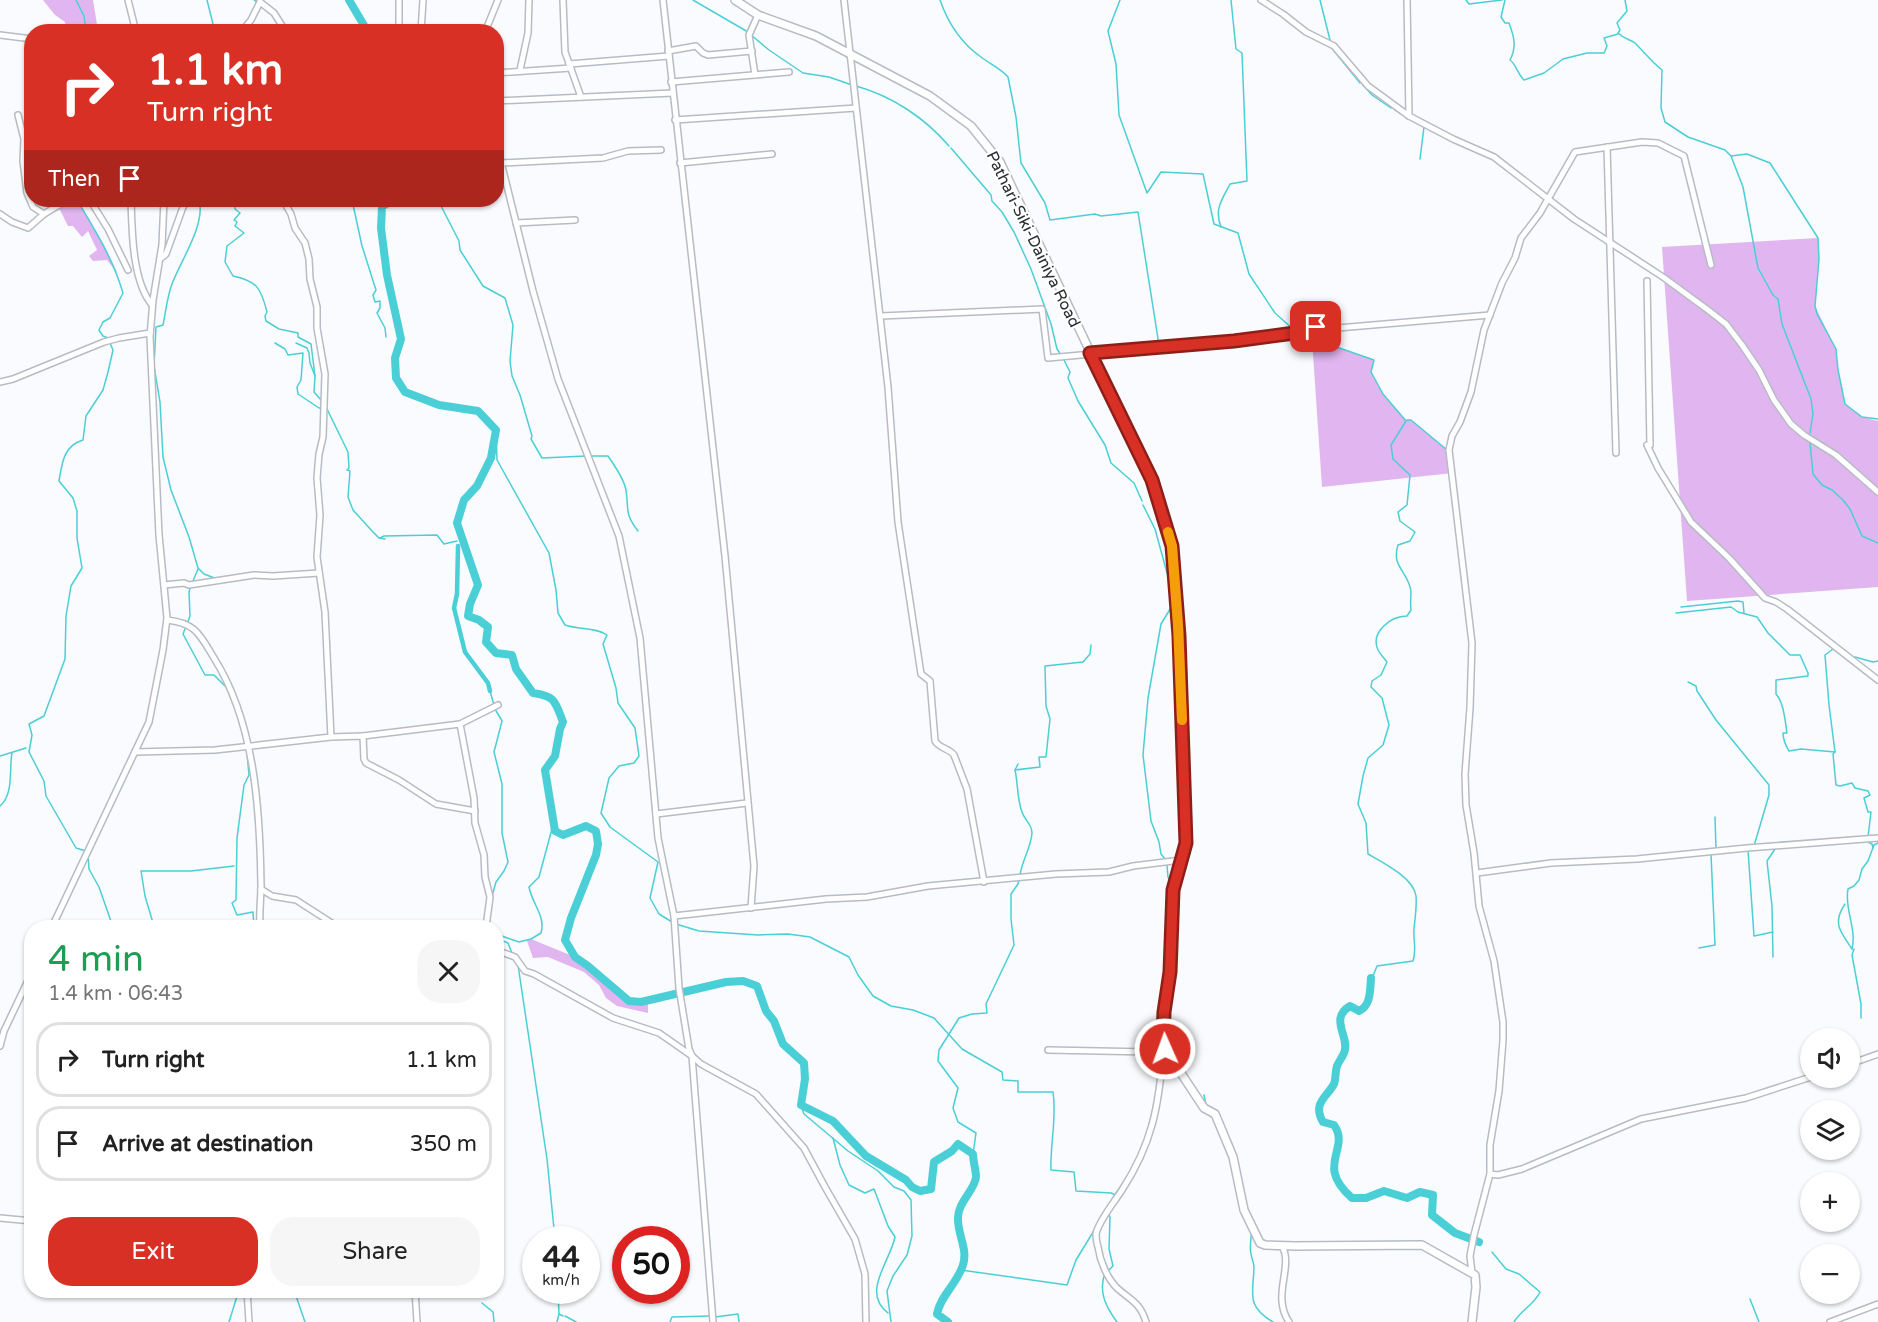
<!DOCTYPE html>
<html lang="en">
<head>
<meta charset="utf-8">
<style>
	body { margin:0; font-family:"Varela Round",sans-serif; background:#f6f6f6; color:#222; height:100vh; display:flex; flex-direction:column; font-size:22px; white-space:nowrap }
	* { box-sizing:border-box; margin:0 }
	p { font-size:20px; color:#767676 }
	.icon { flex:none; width:33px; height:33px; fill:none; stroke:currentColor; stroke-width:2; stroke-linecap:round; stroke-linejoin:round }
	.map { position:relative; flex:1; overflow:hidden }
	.panel { position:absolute; left:24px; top:920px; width:480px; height:378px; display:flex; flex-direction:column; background:#fff; border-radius:24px; box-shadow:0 2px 4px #0004 }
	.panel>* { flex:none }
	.top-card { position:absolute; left:24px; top:24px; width:480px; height:183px; border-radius:24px; box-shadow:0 2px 4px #0004; background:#d93025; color:#fff; overflow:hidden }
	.tools { position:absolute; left:1800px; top:1028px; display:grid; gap:12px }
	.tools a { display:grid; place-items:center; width:60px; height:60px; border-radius:50%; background:#fff; box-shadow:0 2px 4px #0004; font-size:30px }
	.speed { position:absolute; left:522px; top:1226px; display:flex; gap:12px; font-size:30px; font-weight:700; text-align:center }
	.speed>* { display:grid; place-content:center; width:78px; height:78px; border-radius:50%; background:#fff; box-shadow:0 2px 4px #0004; line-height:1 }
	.speed small { font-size:15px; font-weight:400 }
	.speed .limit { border:9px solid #d22; background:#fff; color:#111 }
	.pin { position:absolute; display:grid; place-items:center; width:51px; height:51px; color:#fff; margin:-26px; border-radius:12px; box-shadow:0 3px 9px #0006 }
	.me { position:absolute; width:66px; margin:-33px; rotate:358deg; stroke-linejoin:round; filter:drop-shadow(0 0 4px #0008) }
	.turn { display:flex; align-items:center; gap:21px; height:126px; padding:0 24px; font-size:27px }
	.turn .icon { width:78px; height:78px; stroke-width:2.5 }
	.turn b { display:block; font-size:42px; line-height:51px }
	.then { display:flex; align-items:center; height:57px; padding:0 24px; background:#0003; gap:12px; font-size:22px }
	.round { display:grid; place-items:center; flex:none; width:63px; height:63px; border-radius:24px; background:#f6f6f6 }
	.overview { display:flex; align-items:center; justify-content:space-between; height:102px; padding:0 24px }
	h1 { font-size:36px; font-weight:600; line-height:45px; color:#1e9e55 }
	.cta { display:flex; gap:12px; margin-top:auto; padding:12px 24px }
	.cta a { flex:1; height:69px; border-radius:24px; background:#d93025; color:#fff; font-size:24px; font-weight:600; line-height:69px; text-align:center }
	.cta a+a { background:#f6f6f6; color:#222 }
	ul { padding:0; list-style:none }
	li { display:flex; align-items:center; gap:18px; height:75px; margin:0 12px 9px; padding:0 12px; border:3px solid #e0e0e0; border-radius:24px }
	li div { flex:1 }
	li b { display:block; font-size:22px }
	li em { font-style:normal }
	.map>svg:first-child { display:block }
	.green { fill:#e1b5f0 }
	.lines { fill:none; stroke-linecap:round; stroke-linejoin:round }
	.stream { stroke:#4acfd6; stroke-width:1.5 }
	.canal { stroke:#4acfd6; stroke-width:4.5 }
	.river { stroke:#4acfd6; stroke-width:8 }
	.minor-casing { stroke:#b7bcc4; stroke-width:8 }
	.major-casing { stroke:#b7bcc4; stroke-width:10 }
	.minor { stroke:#fff; stroke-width:5 }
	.major { stroke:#fff; stroke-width:7 }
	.route-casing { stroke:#8d1f18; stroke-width:15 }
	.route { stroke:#d93025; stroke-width:10 }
	.slow { stroke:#f59e0b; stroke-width:10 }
	.labels { text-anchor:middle; stroke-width:4.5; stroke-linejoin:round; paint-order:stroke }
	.street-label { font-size:16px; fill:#2c2e31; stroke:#fff }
</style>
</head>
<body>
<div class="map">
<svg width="1878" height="1322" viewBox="0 0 1878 1322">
	<rect width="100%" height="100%" fill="#f9fbfe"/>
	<!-- green -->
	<g class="green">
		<polygon points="43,0 93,0 98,31 66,31 65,22 55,15"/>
		<polygon points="55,200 77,200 104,245 118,274 107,260 93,261 89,256 97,250 88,231 82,237 73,226 68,226"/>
		<polygon points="1818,238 1819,259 1815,306 1836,349 1838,370 1845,404 1862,417 1878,421 1878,587 1687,601 1662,247"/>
		<polygon points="1312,339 1374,360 1371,372 1383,394 1406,420 1411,420 1450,452 1453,473 1322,487"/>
		<polygon points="531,939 575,957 588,966 629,1001 648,1000 648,1013 617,1006 606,998 599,985 584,972 548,957 533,958 527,941"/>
	</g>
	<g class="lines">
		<!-- stream -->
		<g class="stream">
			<polyline points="76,0 84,16 86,32"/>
			<polyline points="207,0 215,32"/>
			<polyline points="254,0 257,2"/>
			<polyline points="693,0 748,32"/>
			<path d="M940,0C948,23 961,43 981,57C990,64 1001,69 1008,77L1016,117L1021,163L1045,203L1050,220L1095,214L1101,216L1138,212L1159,345"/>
			<polyline points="1120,0 1108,31 1116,64 1119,115 1147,193 1161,172 1203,174 1214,224 1238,233 1249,274 1275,313 1294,330"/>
			<polyline points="1320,0 1330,40"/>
			<polyline points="1466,0 1469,4 1502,0"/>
			<path d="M1505,0L1501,17L1505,23H1509C1514,36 1517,47 1510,60C1516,64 1517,73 1524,80L1544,73L1563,59L1587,53H1604L1607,46L1604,38L1618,34"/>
			<path d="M1625,0L1627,11L1617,23L1620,30L1618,33C1624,39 1629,39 1635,43C1644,52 1652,62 1662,70L1661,108L1665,122L1688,137L1725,150L1731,156L1743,187L1758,268L1773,295L1778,299L1782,324L1811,399L1813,414L1810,433"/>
			<polyline points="276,21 281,32"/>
			<polyline points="751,35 769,50 803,73 829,77 852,85"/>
			<polyline points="1331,47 1360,83"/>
			<polyline points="1363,85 1372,95 1391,108"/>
			<path d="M856,86C892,96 925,118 949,146"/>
			<polyline points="1395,110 1424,127 1420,159"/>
			<polyline points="951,148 991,195 992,201 1002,212 1014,232 1031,269 1051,324 1057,349 1061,355"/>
			<polyline points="1731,156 1747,154 1770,163 1818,238 1819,259 1815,306 1817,314 1836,349 1838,370 1845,404 1862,417 1878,419"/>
			<path d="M75,200H77C95,230 113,259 123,293L110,318L103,322L99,330L103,336L108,338"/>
			<path d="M199,200C206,224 181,260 172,284C167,297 166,311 163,325L156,327L154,366L160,402L163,457L171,490L189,537L198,568L204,574L217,579"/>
			<path d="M234,200L235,209L240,213L234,220L237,222L235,226L244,233L227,246L225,262L233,276C257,281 261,288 267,312L265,316L266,321L279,329L298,333V337L311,344L315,376"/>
			<polyline points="352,200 362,246 376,290 373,295 375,302 380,301 380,308 377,313 385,328 386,337"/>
			<polyline points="438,200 459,241 460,250 483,286 505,298 513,325 510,361 512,376 520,395 532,436 531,439 542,458 586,456"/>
			<path d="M1221,227C1214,209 1222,200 1230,184L1247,181L1242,53L1236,49L1231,0"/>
			<path d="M1302,335L1374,360L1371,372L1383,394L1406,421L1391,445L1393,459L1410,475L1407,505L1398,512L1400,521L1415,532L1410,541L1398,545C1391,567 1408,571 1411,591C1411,597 1410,603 1411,610L1407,616C1391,616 1370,632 1378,650C1380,654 1384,658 1387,662L1381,675L1372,681L1371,687L1382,698L1389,725L1383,745L1368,758L1363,776L1358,804L1366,823L1368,854C1382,862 1414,878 1416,896C1417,906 1415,918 1414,929C1413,941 1417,950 1413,961L1377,966L1373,976"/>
			<polyline points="275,343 285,349 288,355 303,353 301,380 297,387 298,394 319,408 327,409 348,452 349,468 347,470 350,471 348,497 353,510 373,532 379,538 385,539"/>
			<polyline points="296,343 307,348 309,353 310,363 315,376 314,392 321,400"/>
			<polyline points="1063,358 1070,372 1068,378 1078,401 1105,445 1111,463 1134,483 1142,501"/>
			<polyline points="1407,420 1411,420 1447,450"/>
			<path d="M496,430L497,460L549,553L556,590L558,613L565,625C580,630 595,627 607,635L603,644L616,688L618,703L635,728L639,756L634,763L619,766L609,778L601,813L610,827L658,862L650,898L659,914L672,922"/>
			<polyline points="1810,443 1813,474 1822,485 1832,490 1843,500 1850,509 1862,536 1878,543"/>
			<path d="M590,456H608C615,466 624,479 626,490C629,509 624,513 638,531"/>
			<polyline points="1143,505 1155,529 1172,591 1172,606 1161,624 1148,698 1143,755 1151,821 1159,842 1161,854 1165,859"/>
			<polyline points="380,538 384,536 437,535 444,544 457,541"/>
			<polyline points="193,581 198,569"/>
			<polyline points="191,585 189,592 190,616 183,634 205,675 214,675 226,687"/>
			<polyline points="1681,607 1738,601 1743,602 1744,613"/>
			<path d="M1676,613L1731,607L1738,612L1757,617L1768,633L1790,655H1800L1808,673V676L1776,680V694C1784,703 1785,721 1787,733H1783C1783,739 1786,746 1789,751L1801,749L1835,752"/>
			<polyline points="1833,649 1825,655 1829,705 1835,752 1833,754 1836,785 1840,786 1852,783 1855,788 1868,791 1870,795 1864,798 1868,812 1871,812 1868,837"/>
			<polyline points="1853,659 1855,657 1873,662 1878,661"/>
			<polyline points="1688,682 1696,686 1697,691 1716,720 1769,785 1769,795 1754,846"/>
			<polyline points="490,691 494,705"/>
			<polyline points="247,753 249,775 244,785 237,838 236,900 232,903 237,915 253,912 254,927"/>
			<polyline points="0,756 26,748"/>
			<path d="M1018,764L1015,770C1018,783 1017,799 1022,812C1025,821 1032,824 1032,833C1031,848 1022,860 1020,875"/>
			<polyline points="1015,770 1040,767 1039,757 1046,757 1050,719 1046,706 1045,666 1083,662 1090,654 1091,645"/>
			<path d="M0,806C14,794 9,769 12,753"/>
			<polyline points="1715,817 1716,849"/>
			<polyline points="1868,842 1872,844 1873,848"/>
			<polyline points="1753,850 1748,850 1754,936 1773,932"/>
			<path d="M86,851L76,848L46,796L44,781L29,752L32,735L29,724L44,716L65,659L66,616L71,586L82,568L77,538V511L73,498L59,481C62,464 63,446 83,440L86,416L103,390L108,372L113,350L110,343"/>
			<polyline points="88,855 89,869 99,887 113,927"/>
			<polyline points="1167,865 1168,877 1172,883"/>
			<polyline points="492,896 496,882 504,871 508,862 502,833 502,784 494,752 502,721 495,709"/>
			<path d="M1845,904C1832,923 1840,931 1852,949"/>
			<path d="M676,924L699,931L758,935L788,934L810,937L849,957L858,975L873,996L891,1006L913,1010L934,1018L962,1049L1002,1072L1003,1080L1018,1081V1092H1053C1057,1118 1050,1144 1051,1170L1074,1172L1076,1191L1111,1193L1116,1195"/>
			<polyline points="152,927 153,923 145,896 141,871 191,871 234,866"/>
			<path d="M496,934L519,942L531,939L541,933C546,916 532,904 529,887L539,877L553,825"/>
			<polyline points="496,938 508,943 512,953"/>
			<polyline points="1699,948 1715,945 1711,854"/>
			<path d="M1852,949C1857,928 1844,909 1848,889L1854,886L1859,880L1862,869L1868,861L1874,845L1878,843"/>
			<polyline points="1854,949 1852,955 1861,1004 1861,1018"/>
			<polyline points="1773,957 1772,906 1767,861 1775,849"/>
			<polyline points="518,965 547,1159 555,1239"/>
			<polyline points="1166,978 1167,962"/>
			<polyline points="1204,1095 1206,1105"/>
			<polyline points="801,1106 804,1114 848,1151 878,1171 894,1187 904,1191 911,1200 912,1236 907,1255 893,1276 887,1291 891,1322"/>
			<polyline points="1148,1129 1154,1105"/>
			<path d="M833,1138L840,1165L849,1185L865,1193L874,1189L888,1226L895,1237C890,1262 861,1292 888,1313"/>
			<polyline points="973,1154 976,1133 958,1122 953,1108 958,1088 938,1061 939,1050 959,1018 972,1014 987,1013 986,1004 1014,945 1011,919 1011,894 1018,884 1019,880"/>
			<polyline points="1116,1193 1122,1185"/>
			<polyline points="1108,1212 1110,1217 1109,1249 1113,1266 1109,1270"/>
			<path d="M1251,1230C1252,1238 1249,1247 1251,1254C1252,1260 1254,1262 1254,1268C1253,1294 1246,1306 1273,1322"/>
			<path d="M1492,1252L1506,1269L1519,1274L1540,1292C1534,1305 1521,1310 1514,1322"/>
			<polyline points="961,1270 1067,1285 1076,1260 1095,1229"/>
			<path d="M1105,1273C1098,1292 1106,1307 1117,1322"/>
			<polyline points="294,1290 305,1322"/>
			<polyline points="558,1290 559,1314 563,1316"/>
			<polyline points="1750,1299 1759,1322"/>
			<polyline points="482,1303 493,1312 494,1322"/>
			<polyline points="565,1316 576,1322"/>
			<polyline points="715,1317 738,1314 739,1322"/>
			<polyline points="229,1322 239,1290"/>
			<polyline points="557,1322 559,1314"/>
			<polyline points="670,1322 672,1317 710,1316"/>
		</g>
		<!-- canal -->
		<polyline class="canal" points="458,546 457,594 454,608 465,652 488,683 490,691"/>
		<!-- river -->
		<g class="river">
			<polyline points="349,0 368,32"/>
			<path d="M392,200L382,207L381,228L387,275L401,339L395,358L396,378L405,392L439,405L478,411L496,430L491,458L477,486L464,500L457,523L478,585L470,604L468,616L479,620L488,627L486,642L496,653L512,655L516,669L533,693C556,696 555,702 563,722L560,729L555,756L545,770L555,831L563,835L586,826L596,831L598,844L596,855L571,918L565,940L575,957L588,966L629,1001L641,1002L726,982L743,981L757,986L766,1011L774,1021L783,1044L804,1063L805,1079L801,1105L833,1121L866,1156L906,1180L912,1187L920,1191L931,1189L934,1162L952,1151L958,1144L973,1154C973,1161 976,1170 976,1177C975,1190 957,1203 958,1219C958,1236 968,1249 963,1265C957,1284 940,1296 937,1314L948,1322"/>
			<path d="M1371,978C1370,990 1371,1006 1359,1011L1350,1006C1328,1019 1351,1038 1344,1053C1342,1058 1339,1061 1337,1066C1335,1072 1336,1079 1334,1084C1327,1097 1312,1103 1323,1122L1334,1125C1351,1149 1314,1165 1352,1198H1366L1384,1191L1407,1198L1420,1192L1433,1195L1432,1215L1455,1233L1479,1242"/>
		</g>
		<!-- minor casing -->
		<g class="minor-casing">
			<g id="minor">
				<polyline points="128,0 136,32"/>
				<polyline points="563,0 565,52 581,97"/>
				<polyline points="663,0 725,556 754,866 751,908"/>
				<path d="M844,0L888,387L898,522L921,674L930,681L935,741C940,749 949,748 954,755L967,789L984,882"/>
				<polyline points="1261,0 1283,14 1306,32 1334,46 1368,86 1409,116 1453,139 1494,157 1574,219 1663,277 1708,310 1726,324 1742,345 1759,370 1774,400 1791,424 1804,435 1836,455 1878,492"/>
				<polyline points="1407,0 1409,116"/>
				<polyline points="260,2 274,13 286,32"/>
				<polyline points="241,32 251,20 260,2"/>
				<polyline points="399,32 399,0"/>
				<polyline points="421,32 423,0"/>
				<polyline points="485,32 498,0"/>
				<polyline points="0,35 32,39"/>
				<polyline points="668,51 696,46 703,53 708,55 752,51"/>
				<polyline points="569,64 669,56"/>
				<polyline points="520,70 528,33 529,0"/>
				<polyline points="496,73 571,68"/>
				<polyline points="755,75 749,35 758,15"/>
				<polyline points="671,82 789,72"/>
				<polyline points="496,101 673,93"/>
				<polyline points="18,115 24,139 23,161 27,193 33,207 44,214"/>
				<polyline points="675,120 856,108"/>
				<polyline points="496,142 533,291 558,379 619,536 640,638 658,838 674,916 679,988 689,1049 692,1056 701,1064 756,1094 804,1148 825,1187 855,1239 865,1274 866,1322"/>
				<polyline points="1607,147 1616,453"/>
				<polyline points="502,163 603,158 628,151 661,150"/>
				<polyline points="680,163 772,154"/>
				<polyline points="90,200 108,229 128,270"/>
				<path d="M131,200C132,230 132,281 152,305"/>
				<polyline points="283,200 291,214 295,228 305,243 309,259 310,279 317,307 317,328 325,374 323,437 319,454 317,478 320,515 317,557 325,612 331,737"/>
				<polyline points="0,214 12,222 28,228 44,214 67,200"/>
				<polyline points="516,223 575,220"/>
				<polyline points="160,259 166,254 183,207 188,200"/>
				<polyline points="1647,281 1650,445"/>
				<polyline points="881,316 1042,309 1048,358 1234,341 1302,332 1309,326 1326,329 1490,315"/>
				<polyline points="0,382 13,379 104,342 119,338 150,333"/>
				<polyline points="1647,445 1658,468 1691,522 1729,558 1765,598 1776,602 1787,609 1878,680"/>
				<polyline points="164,585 184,583 189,585 254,575 273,576 319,573"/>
				<path d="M167,620C196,623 200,635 214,658C255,723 260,810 261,885C261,899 259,913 260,927"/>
				<polyline points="460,724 498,705"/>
				<polyline points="363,736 460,724 474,798 475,823 484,855 485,877 490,897 486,927"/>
				<polyline points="135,752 215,750 331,737 363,736 364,759 366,763 399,780 436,804 475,811"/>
				<polyline points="656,814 747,803"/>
				<polyline points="1477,873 1551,863 1637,859 1747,848 1878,838"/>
				<polyline points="261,889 272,896 296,900 338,927"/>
				<polyline points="674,916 826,899 867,897 928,886 1056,874 1109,872 1133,866 1181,860"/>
				<polyline points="52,927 149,722 163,650 167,618 159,535 150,337 153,300 162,245 164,200"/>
				<polyline points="496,950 515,957 525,971 534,974 613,1018 659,1033 692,1056 713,1322"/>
				<polyline points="0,1046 4,1031 32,972"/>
				<path d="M1048,1050L1150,1052L1165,1049L1163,1052C1159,1106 1152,1144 1122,1190C1115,1201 1098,1222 1096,1234C1096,1237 1097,1244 1098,1247C1100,1261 1107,1278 1117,1288C1130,1300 1140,1302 1146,1322"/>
				<polyline points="1850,1064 1878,1054"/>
				<polyline points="1490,1174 1498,1175 1522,1169 1641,1119 1746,1098 1811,1077"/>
				<polyline points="0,1218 32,1221"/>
				<path d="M1282,1246C1294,1267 1271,1295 1289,1322"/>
				<polyline points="1472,1273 1470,1256 1474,1235 1490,1174 1490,1145 1499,1091 1503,1040 1503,1022 1494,961 1479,906 1474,853 1466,805 1465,774 1470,708 1472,643 1449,450 1452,436 1460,422 1471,392 1484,330 1502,283 1515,258 1521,238 1540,213 1575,152 1642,142 1658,143 1684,156 1711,265"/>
				<polyline points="247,1290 249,1322"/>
				<polyline points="415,1290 417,1322"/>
				<polyline points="1830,1322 1878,1304"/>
			</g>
		</g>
		<!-- major casing -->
		<g class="major-casing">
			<polyline id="major" points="735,0 758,15 816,36 930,96 971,126 1000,162 1151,480 1172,546 1179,636 1186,843 1173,890 1170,972 1164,1012 1163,1042 1165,1049 1204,1108 1215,1114 1218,1121 1233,1157 1244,1210 1260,1243 1265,1245 1295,1246 1422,1245 1475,1275 1476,1287 1472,1322"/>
		</g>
		<!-- minor -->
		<use href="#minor" class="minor"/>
		<!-- major -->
		<use href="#major" class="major"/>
	</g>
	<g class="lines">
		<!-- route casing -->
		<g class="route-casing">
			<polyline id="route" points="1165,1049 1163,1042 1164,1012 1170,972 1173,890 1186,843 1179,636 1172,546 1152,480 1090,353 1234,341 1302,332 1309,326 1316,327"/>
		</g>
		<!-- route -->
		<use href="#route" class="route"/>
		<!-- slow -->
		<polyline class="slow" points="1168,532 1172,546 1178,625 1182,720"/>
	</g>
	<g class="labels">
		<!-- street labels -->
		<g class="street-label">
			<text transform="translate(1034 239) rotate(64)" y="6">Pathari-Siki-Dainiya Road</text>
		</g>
	</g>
</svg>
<div class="tools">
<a><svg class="icon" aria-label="sound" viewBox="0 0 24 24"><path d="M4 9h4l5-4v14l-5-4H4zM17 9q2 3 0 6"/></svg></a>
<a><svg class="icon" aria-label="layers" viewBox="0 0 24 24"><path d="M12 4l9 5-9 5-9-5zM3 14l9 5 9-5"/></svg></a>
<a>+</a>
<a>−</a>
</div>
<div class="speed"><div>44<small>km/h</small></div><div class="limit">50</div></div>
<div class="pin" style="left:1316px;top:327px;background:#d93025"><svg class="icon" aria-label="arrive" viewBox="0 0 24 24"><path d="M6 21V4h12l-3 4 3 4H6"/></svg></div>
<svg class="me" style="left:1165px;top:1049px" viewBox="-20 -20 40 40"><circle r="17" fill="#d93025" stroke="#fff" stroke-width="3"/><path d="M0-11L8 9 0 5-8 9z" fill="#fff"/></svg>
<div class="top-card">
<div class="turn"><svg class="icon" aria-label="right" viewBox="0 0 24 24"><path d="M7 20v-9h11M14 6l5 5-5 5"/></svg><div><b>1.1 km</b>Turn right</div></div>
<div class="then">Then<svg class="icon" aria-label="arrive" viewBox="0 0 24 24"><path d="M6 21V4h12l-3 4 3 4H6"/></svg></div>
</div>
<section class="panel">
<div class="overview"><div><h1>4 min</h1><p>1.4 km · 06:43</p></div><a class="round"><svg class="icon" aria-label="close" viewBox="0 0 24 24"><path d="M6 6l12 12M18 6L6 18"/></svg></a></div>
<ul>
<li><svg class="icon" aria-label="right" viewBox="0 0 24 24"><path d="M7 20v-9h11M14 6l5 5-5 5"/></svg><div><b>Turn right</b></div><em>1.1 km</em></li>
<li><svg class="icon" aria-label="arrive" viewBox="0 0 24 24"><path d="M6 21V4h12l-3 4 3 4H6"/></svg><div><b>Arrive at destination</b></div><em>350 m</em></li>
</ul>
<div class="cta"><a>Exit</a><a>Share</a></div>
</section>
</div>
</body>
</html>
